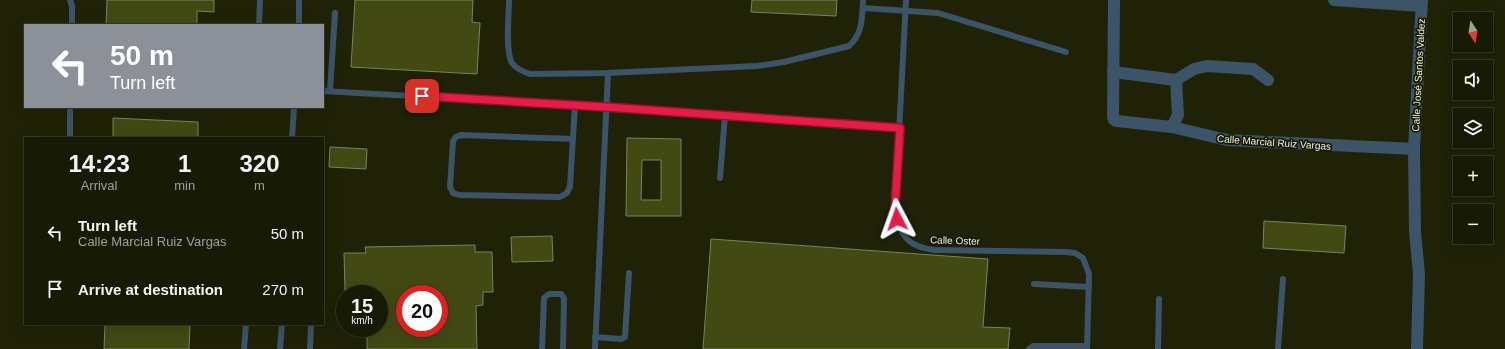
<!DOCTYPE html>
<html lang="en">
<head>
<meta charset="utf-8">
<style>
	body { margin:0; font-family:Helvetica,sans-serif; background:#20230e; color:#f1f3f6; height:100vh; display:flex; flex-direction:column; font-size:15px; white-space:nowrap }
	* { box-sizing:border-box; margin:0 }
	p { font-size:13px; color:#9ea19a }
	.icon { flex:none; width:22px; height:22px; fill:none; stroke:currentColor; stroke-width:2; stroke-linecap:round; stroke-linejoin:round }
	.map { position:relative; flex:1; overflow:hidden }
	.drawer { position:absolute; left:24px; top:137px; width:300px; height:188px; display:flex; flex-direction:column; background:#171a04; border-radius:0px; box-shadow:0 4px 16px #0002,0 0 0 1px #363826 }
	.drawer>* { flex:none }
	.banner { position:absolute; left:24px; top:24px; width:300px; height:84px; border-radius:0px; box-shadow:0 4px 16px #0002,0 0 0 1px #363826; background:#8c9099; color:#fff; overflow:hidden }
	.needle { width:26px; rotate:168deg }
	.buttons { position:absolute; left:1453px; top:12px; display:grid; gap:8px }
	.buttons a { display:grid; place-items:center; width:40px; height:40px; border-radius:0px; background:#171a04; box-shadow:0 4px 16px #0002,0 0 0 1px #363826; font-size:20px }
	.speed { position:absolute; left:336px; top:285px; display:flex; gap:8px; font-size:20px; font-weight:700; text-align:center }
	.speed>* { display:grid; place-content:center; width:52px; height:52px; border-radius:50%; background:#171a04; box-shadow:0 4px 16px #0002,0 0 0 1px #363826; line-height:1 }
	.speed small { font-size:10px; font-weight:400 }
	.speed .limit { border:6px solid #d22; background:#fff; color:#111 }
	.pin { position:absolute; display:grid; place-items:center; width:34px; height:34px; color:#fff; margin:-17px; border-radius:8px; box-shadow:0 2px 6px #0006 }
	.me { position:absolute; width:44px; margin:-22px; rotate:356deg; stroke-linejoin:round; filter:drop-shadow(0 0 3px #0008) }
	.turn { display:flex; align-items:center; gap:14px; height:84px; padding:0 20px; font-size:18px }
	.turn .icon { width:52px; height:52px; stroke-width:2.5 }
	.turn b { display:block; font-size:28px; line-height:34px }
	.eta { display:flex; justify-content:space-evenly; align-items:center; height:68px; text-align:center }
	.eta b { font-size:24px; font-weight:600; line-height:28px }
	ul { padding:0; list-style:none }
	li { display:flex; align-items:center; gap:12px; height:56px; padding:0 20px }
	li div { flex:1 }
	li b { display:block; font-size:15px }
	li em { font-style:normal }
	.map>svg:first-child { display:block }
	.building { fill:#434913; stroke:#7c8262; fill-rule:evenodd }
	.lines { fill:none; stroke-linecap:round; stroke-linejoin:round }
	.lane { stroke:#3c5467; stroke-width:6 }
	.street { stroke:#3c5467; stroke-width:12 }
	.route-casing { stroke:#92132f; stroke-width:10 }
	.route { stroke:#e11d48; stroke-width:7 }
	.labels { text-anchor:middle; stroke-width:3.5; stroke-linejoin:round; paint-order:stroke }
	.street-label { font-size:10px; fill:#f0f4e2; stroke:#161900 }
</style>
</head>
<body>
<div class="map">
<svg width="1505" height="349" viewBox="0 0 1505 349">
	<rect width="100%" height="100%" fill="#1f2206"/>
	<!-- building -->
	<g class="building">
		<polygon points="107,0 214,0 214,12 197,11 197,25 106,25"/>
		<polygon points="355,0 473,0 472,22 480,23 477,74 351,67"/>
		<polygon points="752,0 837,0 836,16 751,12"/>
		<polygon points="113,118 198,122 198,138 113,138"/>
		<path d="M627,138L681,139V216H626ZM642,160H661V200H641Z"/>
		<polygon points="330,147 367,149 366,169 329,167"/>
		<polygon points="1264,221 1346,226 1344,253 1263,248"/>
		<polygon points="552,236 553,261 512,262 511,237"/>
		<polygon points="711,239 988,259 983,327 1010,328 1008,349 703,349"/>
		<path d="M475,245V252H492L493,292H483V305L476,306L477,349H367V328H379V294H366V289L345,290L344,253H366L365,247ZM405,294H439V328H405Z"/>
		<polygon points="105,324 190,324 189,349 104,349"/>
	</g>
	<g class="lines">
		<!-- lane -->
		<g class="lane">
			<polyline points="70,0 72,6 72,25"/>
			<path d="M509,0C509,14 505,52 512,63C516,69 524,72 530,74L608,73L757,66L784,62L849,46C863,34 862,17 863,0"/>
			<path d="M906,0L895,207C899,235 907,247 935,250L1066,252L1075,253L1083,258L1089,274L1087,349"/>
			<polyline points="863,8 938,13 1066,52"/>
			<polyline points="259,25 260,0"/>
			<polyline points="299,25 299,0"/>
			<polyline points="323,91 606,107 900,128"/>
			<polyline points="330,91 335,13"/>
			<polyline points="70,138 70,107"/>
			<polyline points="292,138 294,107"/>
			<polyline points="573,139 461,135 456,137 453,141 450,187 453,193 459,195 560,197 567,193 570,186 575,105"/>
			<polyline points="720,178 725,115"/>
			<polyline points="1034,284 1089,287"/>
			<polyline points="595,337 621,339 625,337 629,273"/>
			<polyline points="244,349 246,324"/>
			<polyline points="280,349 282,324"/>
			<polyline points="310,349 311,324"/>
			<polyline points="542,349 544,298 549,294 561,294 564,298 563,349"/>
			<polyline points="595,349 608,73"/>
			<polyline points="1029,349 1033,346 1087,346"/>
			<polyline points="1158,349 1159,299"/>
			<polyline points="1278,349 1283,279"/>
		</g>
		<!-- street -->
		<g class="street">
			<polyline points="1114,0 1113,117 1114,120 1117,121 1172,127 1227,140 1414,149"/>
			<polyline points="1334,0 1421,6"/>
			<polyline points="1113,72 1176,80 1178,115 1172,127"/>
			<polyline points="1176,80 1194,69 1207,66 1253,69 1268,80"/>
			<polyline points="1417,349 1419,274 1415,232 1414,149 1422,0"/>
		</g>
	</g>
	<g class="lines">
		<!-- route casing -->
		<g class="route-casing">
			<polyline id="route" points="422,96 606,107 900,128 895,207 897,219"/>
		</g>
		<!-- route -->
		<use href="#route" class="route"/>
	</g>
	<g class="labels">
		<!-- street labels -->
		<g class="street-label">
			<text transform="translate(1418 75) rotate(-87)" y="4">Calle José Santos Valdez</text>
			<text transform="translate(1274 142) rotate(4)" y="4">Calle Marcial Ruiz Vargas</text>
			<text transform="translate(955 240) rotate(2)" y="4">Calle Oster</text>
		</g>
	</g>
</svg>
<div class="buttons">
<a><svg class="needle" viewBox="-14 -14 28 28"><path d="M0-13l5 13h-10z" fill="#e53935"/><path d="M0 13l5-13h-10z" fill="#9ea19a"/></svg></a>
<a><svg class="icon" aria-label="sound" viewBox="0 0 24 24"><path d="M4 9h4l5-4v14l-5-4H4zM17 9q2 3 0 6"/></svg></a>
<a><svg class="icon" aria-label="layers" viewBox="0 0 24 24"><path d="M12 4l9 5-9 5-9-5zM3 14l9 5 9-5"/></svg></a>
<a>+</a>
<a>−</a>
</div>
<div class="speed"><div>15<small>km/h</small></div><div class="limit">20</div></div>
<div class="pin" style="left:422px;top:96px;background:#d93025"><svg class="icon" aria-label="arrive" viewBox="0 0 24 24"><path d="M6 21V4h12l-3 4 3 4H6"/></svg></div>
<svg class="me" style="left:897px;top:219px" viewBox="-20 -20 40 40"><path d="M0-17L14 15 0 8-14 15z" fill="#e11d48" stroke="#fff" stroke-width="4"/></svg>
<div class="banner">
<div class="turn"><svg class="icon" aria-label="left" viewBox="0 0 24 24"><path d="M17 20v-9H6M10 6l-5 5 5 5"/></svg><div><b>50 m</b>Turn left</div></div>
</div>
<section class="drawer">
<div class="eta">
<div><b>14:23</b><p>Arrival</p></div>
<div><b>1</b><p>min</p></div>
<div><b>320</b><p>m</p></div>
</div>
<ul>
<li><svg class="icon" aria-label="left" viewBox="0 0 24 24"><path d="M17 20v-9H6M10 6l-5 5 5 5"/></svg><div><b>Turn left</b><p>Calle Marcial Ruiz Vargas</p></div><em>50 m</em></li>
<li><svg class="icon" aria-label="arrive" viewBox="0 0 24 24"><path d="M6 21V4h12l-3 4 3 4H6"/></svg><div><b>Arrive at destination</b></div><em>270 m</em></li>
</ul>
</section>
</div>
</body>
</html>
